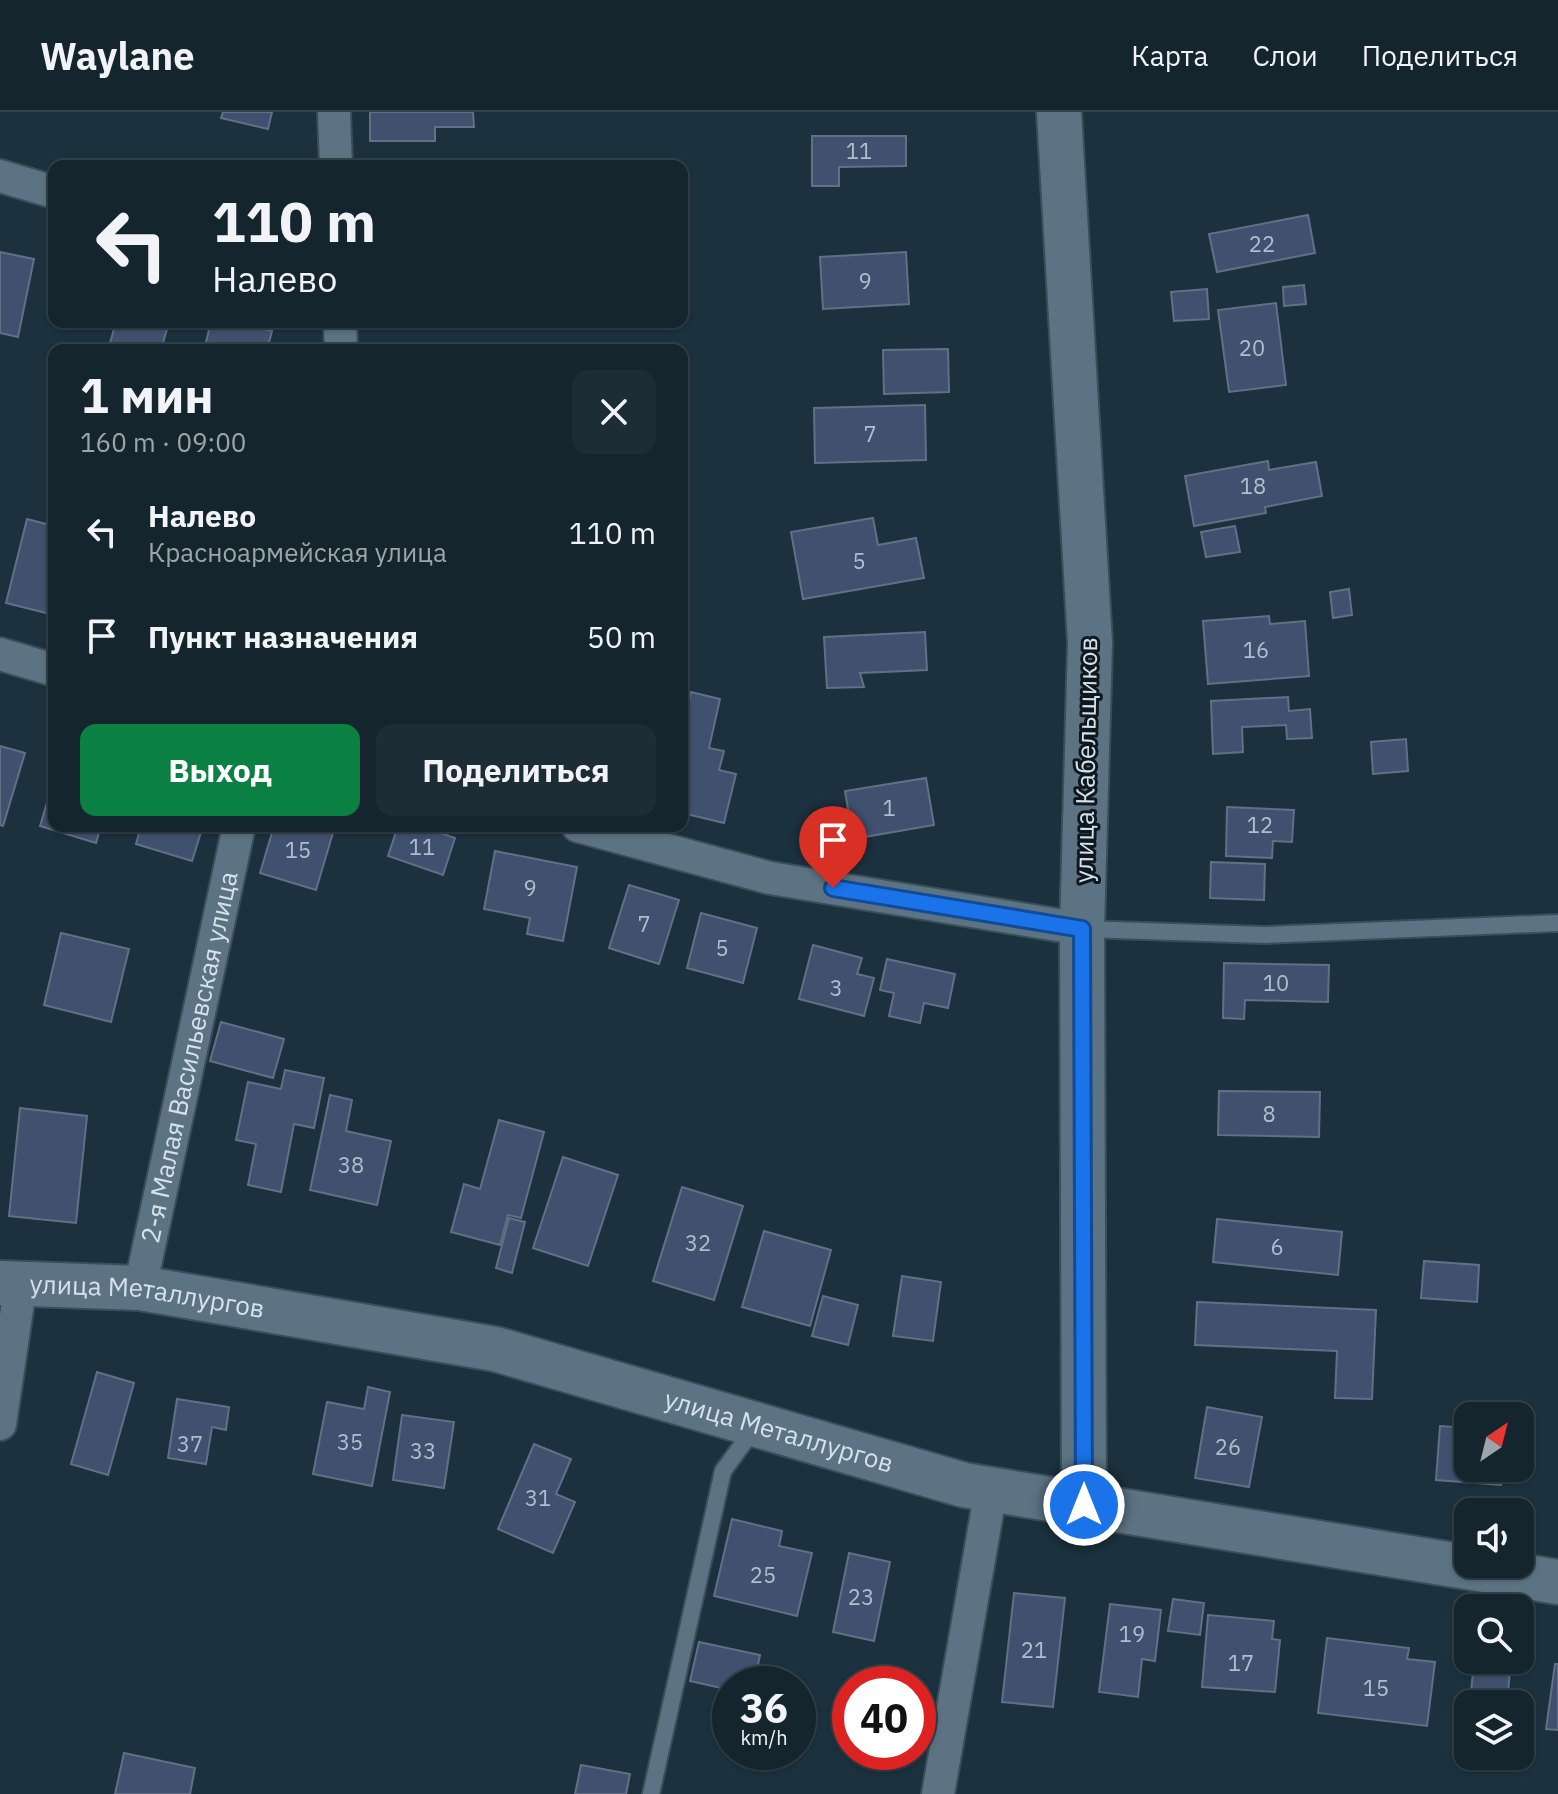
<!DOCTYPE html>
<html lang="ru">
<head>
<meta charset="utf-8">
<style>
	body { margin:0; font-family:"IBM Plex Sans",sans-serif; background:#1d2d36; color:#f1f3f6; height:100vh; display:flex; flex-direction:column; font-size:30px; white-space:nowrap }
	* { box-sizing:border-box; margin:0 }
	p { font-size:26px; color:#9da5aa }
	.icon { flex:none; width:44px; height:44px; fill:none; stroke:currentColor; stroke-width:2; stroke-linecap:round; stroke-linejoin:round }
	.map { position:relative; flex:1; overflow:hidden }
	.side { position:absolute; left:48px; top:232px; width:640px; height:488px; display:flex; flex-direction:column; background:#14252e; border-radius:16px; box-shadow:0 2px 6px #0004,0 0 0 2px #33424a }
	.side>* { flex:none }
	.top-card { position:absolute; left:48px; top:48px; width:640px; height:168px; border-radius:16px; box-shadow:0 2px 6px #0004,0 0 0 2px #33424a; background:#14252e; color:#f1f3f6; overflow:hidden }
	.needle { width:52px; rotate:35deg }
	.controls { position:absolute; left:1454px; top:1290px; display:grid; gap:16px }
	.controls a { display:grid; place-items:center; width:80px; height:80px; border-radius:16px; background:#14252e; box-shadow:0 2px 6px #0004,0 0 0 2px #33424a; font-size:40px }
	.speed { position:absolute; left:712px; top:1554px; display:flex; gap:16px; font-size:40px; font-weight:700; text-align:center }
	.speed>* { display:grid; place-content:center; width:104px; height:104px; border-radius:50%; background:#14252e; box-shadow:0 2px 6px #0004,0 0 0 2px #33424a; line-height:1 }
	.speed small { font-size:20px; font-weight:400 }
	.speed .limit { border:12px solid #d22; background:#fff; color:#111 }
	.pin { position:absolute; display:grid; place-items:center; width:68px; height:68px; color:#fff; margin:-82px -34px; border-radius:50% 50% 50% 0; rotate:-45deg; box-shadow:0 0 8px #0007 }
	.pin .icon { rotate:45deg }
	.me { position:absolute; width:88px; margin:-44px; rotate:0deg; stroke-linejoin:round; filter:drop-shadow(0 0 6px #0008) }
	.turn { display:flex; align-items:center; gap:28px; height:168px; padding:0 32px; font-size:36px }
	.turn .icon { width:104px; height:104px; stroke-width:2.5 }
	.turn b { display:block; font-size:56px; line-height:68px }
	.round { display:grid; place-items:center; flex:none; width:84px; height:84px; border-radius:16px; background:#1d2d36 }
	.overview { display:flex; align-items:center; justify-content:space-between; height:136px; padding:0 32px }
	h1 { font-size:48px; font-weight:700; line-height:60px }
	.cta { display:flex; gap:16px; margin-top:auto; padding:16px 32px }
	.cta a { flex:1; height:92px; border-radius:16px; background:#0b8043; color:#fff; font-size:32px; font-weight:700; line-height:92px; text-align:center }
	.cta a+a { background:#1d2d36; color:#f1f3f6 }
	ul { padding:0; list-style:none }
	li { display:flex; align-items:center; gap:24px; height:104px; padding:0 32px }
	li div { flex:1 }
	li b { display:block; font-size:30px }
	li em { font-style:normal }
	header { display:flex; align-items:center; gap:48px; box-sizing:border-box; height:112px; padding:0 40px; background:#14252e; border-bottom:2px solid #33424a }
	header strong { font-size:38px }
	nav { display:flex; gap:44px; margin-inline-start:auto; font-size:28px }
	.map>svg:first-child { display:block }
	.building { fill:#40506f; stroke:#636f85; stroke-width:2 }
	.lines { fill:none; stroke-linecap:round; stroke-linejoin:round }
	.lane-casing { stroke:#3a4d58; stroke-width:20 }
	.street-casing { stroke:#3a4d58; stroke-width:36 }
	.secondary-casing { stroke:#3a4d58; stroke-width:48 }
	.lane { stroke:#5c7383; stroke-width:16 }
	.street { stroke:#5c7383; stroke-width:32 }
	.secondary { stroke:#5c7383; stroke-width:44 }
	.route-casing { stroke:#114b97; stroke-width:20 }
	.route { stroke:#1a73e8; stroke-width:14 }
	.labels { text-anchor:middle; stroke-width:6; stroke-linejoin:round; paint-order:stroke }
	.number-label { font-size:22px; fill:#b0becc }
	.street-label { font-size:26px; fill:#d5e2eb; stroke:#0e181e }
</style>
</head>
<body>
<header>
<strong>Waylane</strong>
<nav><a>Карта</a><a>Слои</a><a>Поделиться</a></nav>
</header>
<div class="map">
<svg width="1558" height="1682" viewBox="0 0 1558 1682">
	<rect width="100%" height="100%" fill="#1b313e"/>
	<!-- building -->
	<g class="building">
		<polygon points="223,0 272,0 268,17 221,6"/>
		<polygon points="370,0 473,0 474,15 435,15 435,29 370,29"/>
		<polygon points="812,24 906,24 906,54 839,55 839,74 812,74"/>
		<polygon points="1308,103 1315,141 1217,160 1209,122"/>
		<polygon points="0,140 34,147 18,225 0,221"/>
		<polygon points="906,140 909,192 823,197 820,145"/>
		<polygon points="1304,173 1306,192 1284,194 1283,175"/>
		<polygon points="1207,177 1209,207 1174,209 1171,180"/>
		<polygon points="1276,191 1286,273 1229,280 1218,198"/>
		<polygon points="116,210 169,210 161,238 108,238"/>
		<polygon points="211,210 235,210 272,219 267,238 204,238"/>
		<polygon points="948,237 949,280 884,282 883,238"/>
		<polygon points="925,293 926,348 815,351 814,296"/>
		<polygon points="1268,349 1269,358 1316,350 1322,384 1265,395 1266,401 1194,414 1185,364"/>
		<polygon points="873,406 878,433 916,426 924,466 803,487 791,420"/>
		<polygon points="27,407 54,414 54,503 6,491"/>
		<polygon points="1235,414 1240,440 1206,445 1201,420"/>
		<polygon points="1349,477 1352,503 1333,506 1330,480"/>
		<polygon points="1269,504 1270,512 1305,509 1309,564 1208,572 1203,509"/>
		<polygon points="925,520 927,558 860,561 864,575 827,576 824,525"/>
		<polygon points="691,580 720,587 709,636 724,639 719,658 736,662 724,711 682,701 682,616"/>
		<polygon points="1288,585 1289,599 1310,597 1312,626 1287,627 1286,613 1242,615 1243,640 1213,642 1211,589"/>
		<polygon points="1406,627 1408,659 1373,662 1371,630"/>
		<polygon points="0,634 25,641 3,714 0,713"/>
		<polygon points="926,666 934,713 853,727 845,679"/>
		<polygon points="54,667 54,714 101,714 96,731 40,714"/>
		<polygon points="1227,695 1294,698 1292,730 1273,729 1272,746 1226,744"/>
		<polygon points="141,714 203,714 192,749 136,732"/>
		<polygon points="274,714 335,714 316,778 260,761"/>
		<polygon points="398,714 420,714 455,726 443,763 388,744"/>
		<polygon points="495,739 577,755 563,829 527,822 530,806 484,797"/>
		<polygon points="1211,750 1265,752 1264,788 1210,786"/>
		<polygon points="629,773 679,788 659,852 609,836"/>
		<polygon points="701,801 757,816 743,871 687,856"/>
		<polygon points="61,821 129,837 111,910 44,893"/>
		<polygon points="813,833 862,846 857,862 874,866 864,904 799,887"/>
		<polygon points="887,847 955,862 948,896 924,891 920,911 889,904 894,881 880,878"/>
		<polygon points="1224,851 1329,853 1328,890 1245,888 1244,907 1223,906"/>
		<polygon points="221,910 284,927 273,966 210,949"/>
		<polygon points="285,958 324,966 314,1016 294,1012 281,1080 248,1073 256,1032 236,1028 248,970 281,977"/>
		<polygon points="1219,979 1320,980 1319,1025 1218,1023"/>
		<polygon points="330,983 352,988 346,1019 391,1029 377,1093 310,1078"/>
		<polygon points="20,996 87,1004 76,1111 9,1104"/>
		<polygon points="499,1008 544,1020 521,1106 508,1103 500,1133 451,1120 464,1072 480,1077"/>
		<polygon points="563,1045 618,1063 588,1154 533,1136"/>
		<polygon points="682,1075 743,1094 714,1188 653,1169"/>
		<polygon points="509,1106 525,1110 512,1161 496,1156"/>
		<polygon points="1217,1107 1342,1120 1338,1163 1213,1150"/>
		<polygon points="764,1119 831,1138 810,1214 742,1195"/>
		<polygon points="1424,1149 1479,1153 1477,1190 1421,1186"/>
		<polygon points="902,1164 941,1170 933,1229 893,1224"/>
		<polygon points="823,1184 858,1193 848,1233 812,1224"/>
		<polygon points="1197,1190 1376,1198 1372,1287 1335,1286 1337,1239 1195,1233"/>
		<polygon points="97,1260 134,1271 108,1363 71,1352"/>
		<polygon points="368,1275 390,1280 372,1374 313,1362 327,1290 364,1297"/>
		<polygon points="177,1287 229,1295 226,1318 212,1315 206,1352 168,1346"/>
		<polygon points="1207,1295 1262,1305 1249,1375 1195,1366"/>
		<polygon points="402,1303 454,1310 444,1376 393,1368"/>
		<polygon points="1440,1314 1468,1316 1468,1356 1511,1356 1511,1366 1502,1365 1501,1373 1436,1368"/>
		<polygon points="534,1332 571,1347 556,1382 575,1390 553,1441 498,1417"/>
		<polygon points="732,1407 782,1419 779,1434 812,1441 797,1504 714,1484"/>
		<polygon points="849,1441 890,1450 874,1529 833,1520"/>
		<polygon points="1014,1481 1065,1486 1053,1595 1002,1590"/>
		<polygon points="1173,1487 1204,1491 1200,1523 1168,1519"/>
		<polygon points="1110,1492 1161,1498 1155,1549 1142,1547 1138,1585 1099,1580"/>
		<polygon points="1208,1503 1274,1509 1272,1527 1280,1528 1275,1580 1202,1575"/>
		<polygon points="1327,1526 1409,1536 1407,1547 1435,1550 1427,1614 1318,1601"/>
		<polygon points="699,1530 760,1543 754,1572 730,1572 730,1578 690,1569"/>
		<polygon points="1474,1548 1511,1548 1507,1592 1470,1592"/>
		<polygon points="1555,1552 1558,1552 1558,1618 1546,1617"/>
		<polygon points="124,1641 195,1656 190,1682 115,1682"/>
		<polygon points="581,1653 630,1662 626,1682 575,1682"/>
	</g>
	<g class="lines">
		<!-- lane casing -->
		<g class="lane-casing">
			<g id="lane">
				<polyline points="1083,817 1265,823 1558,811"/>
				<polyline points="651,1682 723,1359 756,1314"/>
			</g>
		</g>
		<!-- street casing -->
		<g class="street-casing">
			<g id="street">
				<polyline points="334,0 336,54"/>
				<polyline points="0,64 54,80"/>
				<polyline points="340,210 341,238"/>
				<polyline points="0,542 54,558"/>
				<polyline points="578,714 770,766 1082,817"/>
				<path id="s1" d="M140,1176L239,714"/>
				<polyline points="0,1312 21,1170"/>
				<polyline points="938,1682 991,1378"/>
			</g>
		</g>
		<!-- secondary casing -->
		<g class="secondary-casing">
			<g id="secondary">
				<polyline points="1059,0 1090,531 1082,817 1084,1393"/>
				<path id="s2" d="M0,1171L140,1176L495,1237L964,1373L1558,1470"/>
			</g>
		</g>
		<!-- lane -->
		<use href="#lane" class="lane"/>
		<!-- street -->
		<use href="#street" class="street"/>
		<!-- secondary -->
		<use href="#secondary" class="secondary"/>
	</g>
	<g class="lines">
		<!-- route casing -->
		<g class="route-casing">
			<polyline id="route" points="833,776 1082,817 1084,1393"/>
		</g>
		<!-- route -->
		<use href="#route" class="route"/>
	</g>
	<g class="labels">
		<!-- number labels -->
		<g class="number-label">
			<text x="859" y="47">11</text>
			<text x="1262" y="140">22</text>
			<text x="865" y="177">9</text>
			<text x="1252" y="244">20</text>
			<text x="870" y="330">7</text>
			<text x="1253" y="382">18</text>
			<text x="859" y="457">5</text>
			<text x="1256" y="546">16</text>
			<text x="889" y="704">1</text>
			<text x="1260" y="721">12</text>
			<text x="422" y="743">11</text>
			<text x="298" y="746">15</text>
			<text x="530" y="784">9</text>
			<text x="644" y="820">7</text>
			<text x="722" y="844">5</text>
			<text x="1276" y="879">10</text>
			<text x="836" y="884">3</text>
			<text x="1269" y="1010">8</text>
			<text x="351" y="1061">38</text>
			<text x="698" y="1139">32</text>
			<text x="1277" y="1143">6</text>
			<text x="350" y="1338">35</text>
			<text x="190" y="1340">37</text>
			<text x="1228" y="1343">26</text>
			<text x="423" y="1347">33</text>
			<text x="538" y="1394">31</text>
			<text x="763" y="1471">25</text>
			<text x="861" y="1493">23</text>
			<text x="1132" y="1530">19</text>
			<text x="1034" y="1546">21</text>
			<text x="1241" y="1559">17</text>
			<text x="1376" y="1584">15</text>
		</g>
		<!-- street labels -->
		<g class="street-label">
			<text transform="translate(1086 648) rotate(-89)" y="9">улица Кабельщиков</text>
			<text dy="9" stroke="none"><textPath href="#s1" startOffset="236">2-я Малая Васильевская улица</textPath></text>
			<text dy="9" stroke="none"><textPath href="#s2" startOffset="148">улица Металлургов</textPath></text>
			<text dy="9" stroke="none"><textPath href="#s2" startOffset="796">улица Металлургов</textPath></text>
		</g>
	</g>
</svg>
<div class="controls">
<a><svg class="needle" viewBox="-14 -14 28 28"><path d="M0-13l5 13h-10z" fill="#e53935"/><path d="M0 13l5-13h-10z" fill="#9da5aa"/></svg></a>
<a><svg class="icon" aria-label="sound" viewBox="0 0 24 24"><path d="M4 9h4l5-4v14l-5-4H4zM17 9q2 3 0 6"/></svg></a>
<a><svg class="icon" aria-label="search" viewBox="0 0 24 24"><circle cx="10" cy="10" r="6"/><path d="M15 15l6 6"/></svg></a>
<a><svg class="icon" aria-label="layers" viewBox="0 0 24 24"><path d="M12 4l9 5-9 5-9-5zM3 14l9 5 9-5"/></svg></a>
</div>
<div class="speed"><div>36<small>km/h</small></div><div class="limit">40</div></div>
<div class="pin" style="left:833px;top:776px;background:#d93025"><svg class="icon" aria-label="arrive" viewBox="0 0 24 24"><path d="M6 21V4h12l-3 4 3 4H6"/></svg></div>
<svg class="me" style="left:1084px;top:1393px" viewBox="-20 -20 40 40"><circle r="17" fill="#1a73e8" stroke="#fff" stroke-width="3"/><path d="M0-11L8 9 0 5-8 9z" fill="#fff"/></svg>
<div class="top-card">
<div class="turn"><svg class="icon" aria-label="left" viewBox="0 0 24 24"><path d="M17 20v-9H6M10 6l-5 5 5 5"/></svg><div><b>110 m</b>Налево</div></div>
</div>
<section class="side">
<div class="overview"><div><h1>1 мин</h1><p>160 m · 09:00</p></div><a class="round"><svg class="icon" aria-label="close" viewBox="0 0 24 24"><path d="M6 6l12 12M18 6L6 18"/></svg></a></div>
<ul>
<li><svg class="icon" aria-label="left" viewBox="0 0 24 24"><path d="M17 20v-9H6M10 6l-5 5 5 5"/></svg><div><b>Налево</b><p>Красноармейская улица</p></div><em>110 m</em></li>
<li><svg class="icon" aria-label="arrive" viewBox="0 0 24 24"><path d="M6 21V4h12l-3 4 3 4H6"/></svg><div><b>Пункт назначения</b></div><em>50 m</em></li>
</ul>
<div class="cta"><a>Выход</a><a>Поделиться</a></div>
</section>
</div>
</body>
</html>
